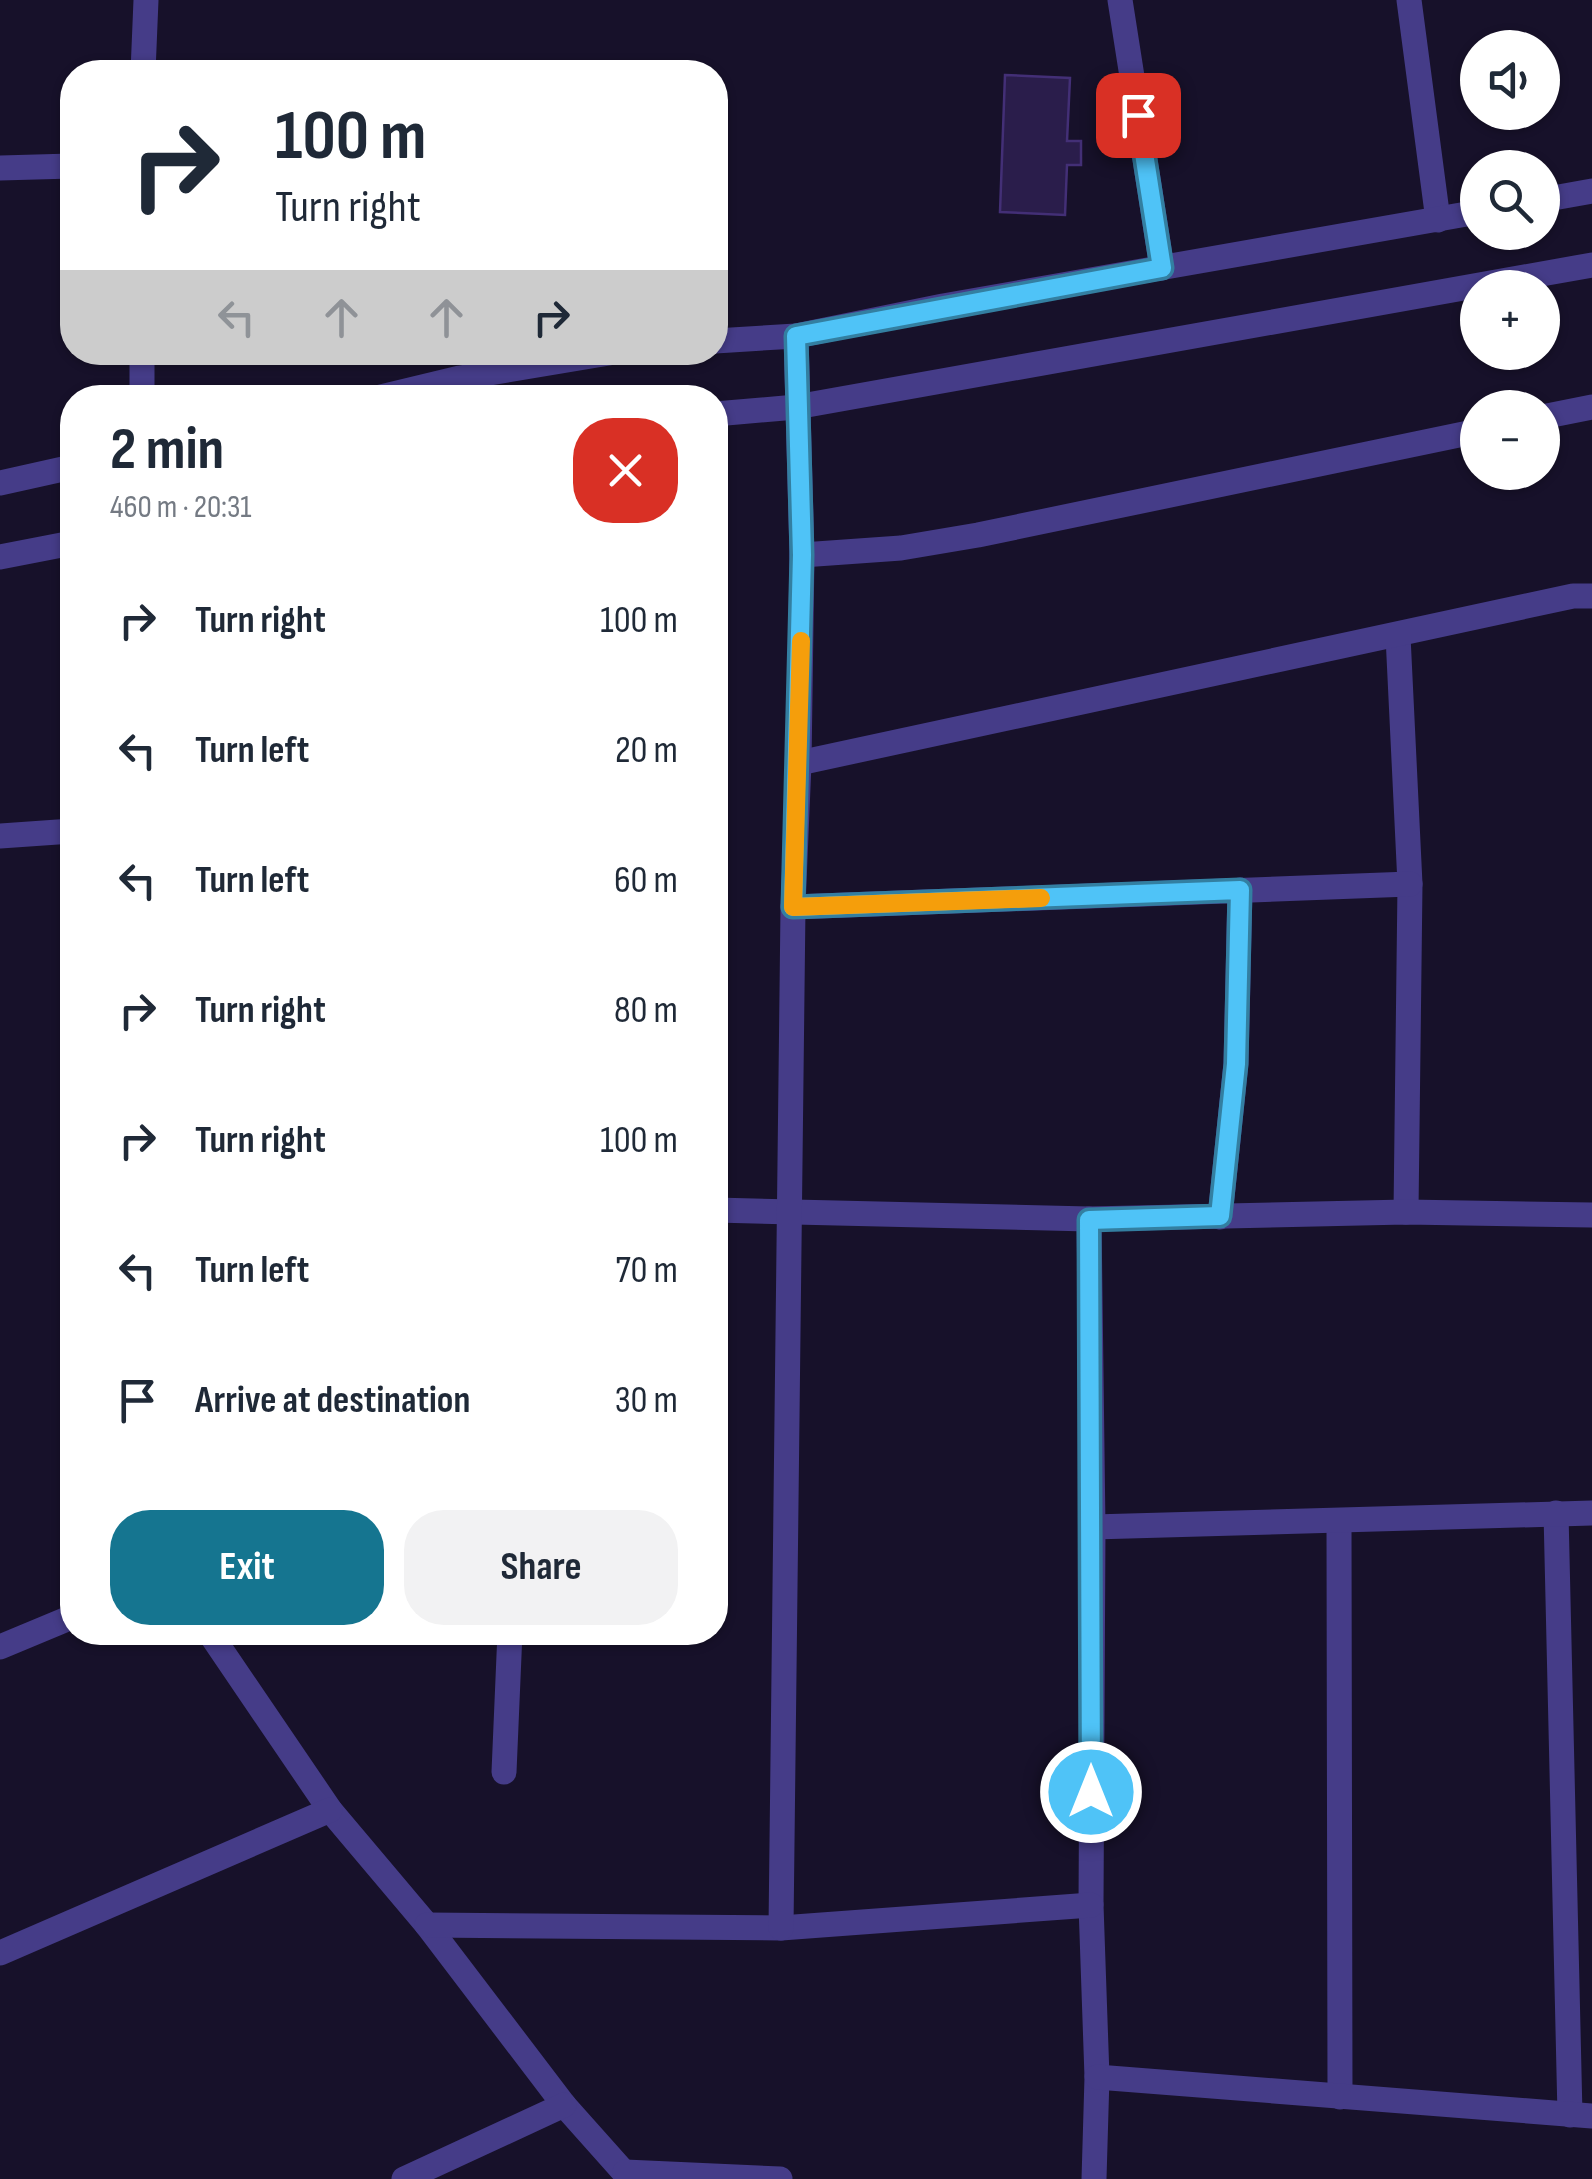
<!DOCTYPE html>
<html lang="en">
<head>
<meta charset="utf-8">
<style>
	body { margin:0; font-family:"Sofia Sans Condensed",sans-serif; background:#f2f2f3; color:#1f2937; height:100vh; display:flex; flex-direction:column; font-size:38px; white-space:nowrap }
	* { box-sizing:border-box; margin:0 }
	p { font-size:32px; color:#747a83 }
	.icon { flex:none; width:55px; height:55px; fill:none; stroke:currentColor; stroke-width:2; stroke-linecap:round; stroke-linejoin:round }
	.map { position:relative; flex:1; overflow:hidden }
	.drawer { position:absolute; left:60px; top:385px; width:668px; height:1260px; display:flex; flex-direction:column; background:#fff; border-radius:40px; box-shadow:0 2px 8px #0004 }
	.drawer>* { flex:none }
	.hud { position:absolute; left:60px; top:60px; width:668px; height:305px; border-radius:40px; box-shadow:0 2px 8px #0004; background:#fff; color:#1f2937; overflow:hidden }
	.buttons { position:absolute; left:1460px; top:30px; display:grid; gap:20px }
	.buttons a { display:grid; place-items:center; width:100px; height:100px; border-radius:50%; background:#fff; box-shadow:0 2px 8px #0004; font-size:50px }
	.pin { position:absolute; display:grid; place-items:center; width:85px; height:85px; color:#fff; margin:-42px; border-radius:20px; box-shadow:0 5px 15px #0006 }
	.me { position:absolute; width:110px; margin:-55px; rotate:0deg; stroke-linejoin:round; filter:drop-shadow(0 0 8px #0008) }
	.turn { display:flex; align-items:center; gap:35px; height:210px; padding:0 50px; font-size:45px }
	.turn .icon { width:130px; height:130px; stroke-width:2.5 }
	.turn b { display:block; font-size:70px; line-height:85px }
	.lanes { display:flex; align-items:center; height:95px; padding:0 50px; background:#0003; justify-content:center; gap:50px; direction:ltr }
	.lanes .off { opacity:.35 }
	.round { display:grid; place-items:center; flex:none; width:105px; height:105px; border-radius:40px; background:#f2f2f3 }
	.head { display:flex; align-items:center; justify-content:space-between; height:170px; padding:0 50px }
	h1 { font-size:60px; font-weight:700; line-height:75px }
	.cta { display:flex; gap:20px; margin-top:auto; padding:20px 50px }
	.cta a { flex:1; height:115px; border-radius:40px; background:#157590; color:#fff; font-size:40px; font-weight:700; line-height:115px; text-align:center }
	.cta a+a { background:#f2f2f3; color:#1f2937 }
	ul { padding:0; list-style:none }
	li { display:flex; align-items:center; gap:30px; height:130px; padding:0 50px }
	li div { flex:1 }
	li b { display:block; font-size:38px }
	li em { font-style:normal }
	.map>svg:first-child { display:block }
	.building { fill:#2a1d4b; stroke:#432f76; stroke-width:2.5 }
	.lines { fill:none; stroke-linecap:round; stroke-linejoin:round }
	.minor { stroke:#453c88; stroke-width:25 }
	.route-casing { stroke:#337fa1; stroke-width:25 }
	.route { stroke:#4fc3f7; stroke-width:18 }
	.slow { stroke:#f59e0b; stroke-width:18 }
</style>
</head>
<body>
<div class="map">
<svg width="1592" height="2179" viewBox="0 0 1592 2179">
	<rect width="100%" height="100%" fill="#17112a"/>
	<!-- building -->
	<polygon class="building" points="1005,75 1070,78 1067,141 1081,141 1081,165 1067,165 1065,215 1000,212"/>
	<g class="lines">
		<!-- minor -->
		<g class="minor">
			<polyline points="1120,0 1162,268"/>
			<polyline points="1409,0 1438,220"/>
			<polyline points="143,72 146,0"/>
			<polyline points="0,168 72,166"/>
			<polyline points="1542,200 1592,191"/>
			<polyline points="796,336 802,555 799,763"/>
			<polyline points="715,341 796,336 943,306 1478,212"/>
			<polyline points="142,352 142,398"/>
			<polyline points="377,398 460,378 615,352"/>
			<polyline points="715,414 796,407 1592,265"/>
			<polyline points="1542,417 1592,407"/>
			<polyline points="0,483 72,467"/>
			<polyline points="802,555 901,548 978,535 1478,431"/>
			<polyline points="0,557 72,543"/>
			<polyline points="1398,636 1410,884 1406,1212"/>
			<polyline points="0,836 72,831"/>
			<polyline points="793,907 1410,884"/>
			<polyline points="715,1210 1089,1219 1406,1212 1592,1215"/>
			<polyline points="1220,1217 1236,1063 1240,890"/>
			<polyline points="1089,1219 1093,1527 1091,1905 1097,2077 1094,2179"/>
			<polyline points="1556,1513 1570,2115"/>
			<polyline points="1339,1523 1340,2097"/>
			<polyline points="1093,1527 1592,1513"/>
			<polyline points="209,1632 330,1810 427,1925 564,2105 630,2179"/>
			<polyline points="0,1647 72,1617"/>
			<polyline points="504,1772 510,1632"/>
			<polyline points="427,1925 781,1928 1091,1905"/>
			<polyline points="781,1928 793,907 799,763 1573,596 1592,596"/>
			<polyline points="0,1953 330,1810"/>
			<polyline points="1097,2077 1592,2116"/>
			<polyline points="625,2172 780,2179"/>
			<polyline points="404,2179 564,2105"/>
		</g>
	</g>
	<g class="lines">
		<!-- route casing -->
		<g class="route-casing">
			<polyline id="route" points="1091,1792 1089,1220 1220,1216 1236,1064 1240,890 793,907 802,555 796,336 1162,268 1138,115"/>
		</g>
		<!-- route -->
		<use href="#route" class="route"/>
		<!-- slow -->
		<polyline class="slow" points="801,641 793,907 1041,898"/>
	</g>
</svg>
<div class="buttons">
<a><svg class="icon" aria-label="sound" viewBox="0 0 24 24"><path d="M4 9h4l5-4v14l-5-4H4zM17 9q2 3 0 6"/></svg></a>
<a><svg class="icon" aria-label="search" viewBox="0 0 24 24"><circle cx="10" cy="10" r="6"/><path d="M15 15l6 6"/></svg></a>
<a>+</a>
<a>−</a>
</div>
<div class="pin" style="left:1138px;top:115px;background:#d93025"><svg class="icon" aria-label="arrive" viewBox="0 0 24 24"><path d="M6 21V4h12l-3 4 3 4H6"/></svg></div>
<svg class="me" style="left:1091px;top:1792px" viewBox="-20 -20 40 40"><circle r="17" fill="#4fc3f7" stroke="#fff" stroke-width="3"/><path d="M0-11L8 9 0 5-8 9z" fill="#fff"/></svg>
<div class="hud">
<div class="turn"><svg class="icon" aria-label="right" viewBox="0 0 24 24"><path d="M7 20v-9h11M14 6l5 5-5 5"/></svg><div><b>100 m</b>Turn right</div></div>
<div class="lanes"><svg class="icon off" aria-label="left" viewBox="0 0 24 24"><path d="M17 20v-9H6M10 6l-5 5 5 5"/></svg><svg class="icon off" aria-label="ahead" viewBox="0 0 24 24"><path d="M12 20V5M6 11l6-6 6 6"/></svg><svg class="icon off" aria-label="ahead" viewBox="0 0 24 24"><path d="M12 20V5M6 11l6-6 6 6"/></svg><svg class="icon" aria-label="right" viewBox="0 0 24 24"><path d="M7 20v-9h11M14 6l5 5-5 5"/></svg></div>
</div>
<section class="drawer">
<div class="head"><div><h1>2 min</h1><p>460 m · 20:31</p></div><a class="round" style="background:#d93025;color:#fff"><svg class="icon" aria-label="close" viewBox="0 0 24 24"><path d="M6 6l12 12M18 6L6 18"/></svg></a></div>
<ul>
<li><svg class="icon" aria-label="right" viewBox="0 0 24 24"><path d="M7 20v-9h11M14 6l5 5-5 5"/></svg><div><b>Turn right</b></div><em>100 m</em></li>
<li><svg class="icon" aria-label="left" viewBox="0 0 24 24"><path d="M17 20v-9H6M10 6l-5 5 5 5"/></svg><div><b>Turn left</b></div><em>20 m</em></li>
<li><svg class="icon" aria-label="left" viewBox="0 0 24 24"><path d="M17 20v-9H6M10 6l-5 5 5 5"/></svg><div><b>Turn left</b></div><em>60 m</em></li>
<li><svg class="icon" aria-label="right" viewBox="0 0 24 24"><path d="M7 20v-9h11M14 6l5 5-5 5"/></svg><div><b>Turn right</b></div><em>80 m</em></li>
<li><svg class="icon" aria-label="right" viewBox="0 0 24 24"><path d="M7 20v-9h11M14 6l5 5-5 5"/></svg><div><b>Turn right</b></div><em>100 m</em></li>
<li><svg class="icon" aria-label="left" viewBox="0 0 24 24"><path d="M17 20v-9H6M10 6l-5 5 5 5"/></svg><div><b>Turn left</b></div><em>70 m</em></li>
<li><svg class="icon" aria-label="arrive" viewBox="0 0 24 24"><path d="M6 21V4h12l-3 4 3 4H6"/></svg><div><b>Arrive at destination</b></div><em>30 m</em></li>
</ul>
<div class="cta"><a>Exit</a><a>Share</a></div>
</section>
</div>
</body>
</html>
